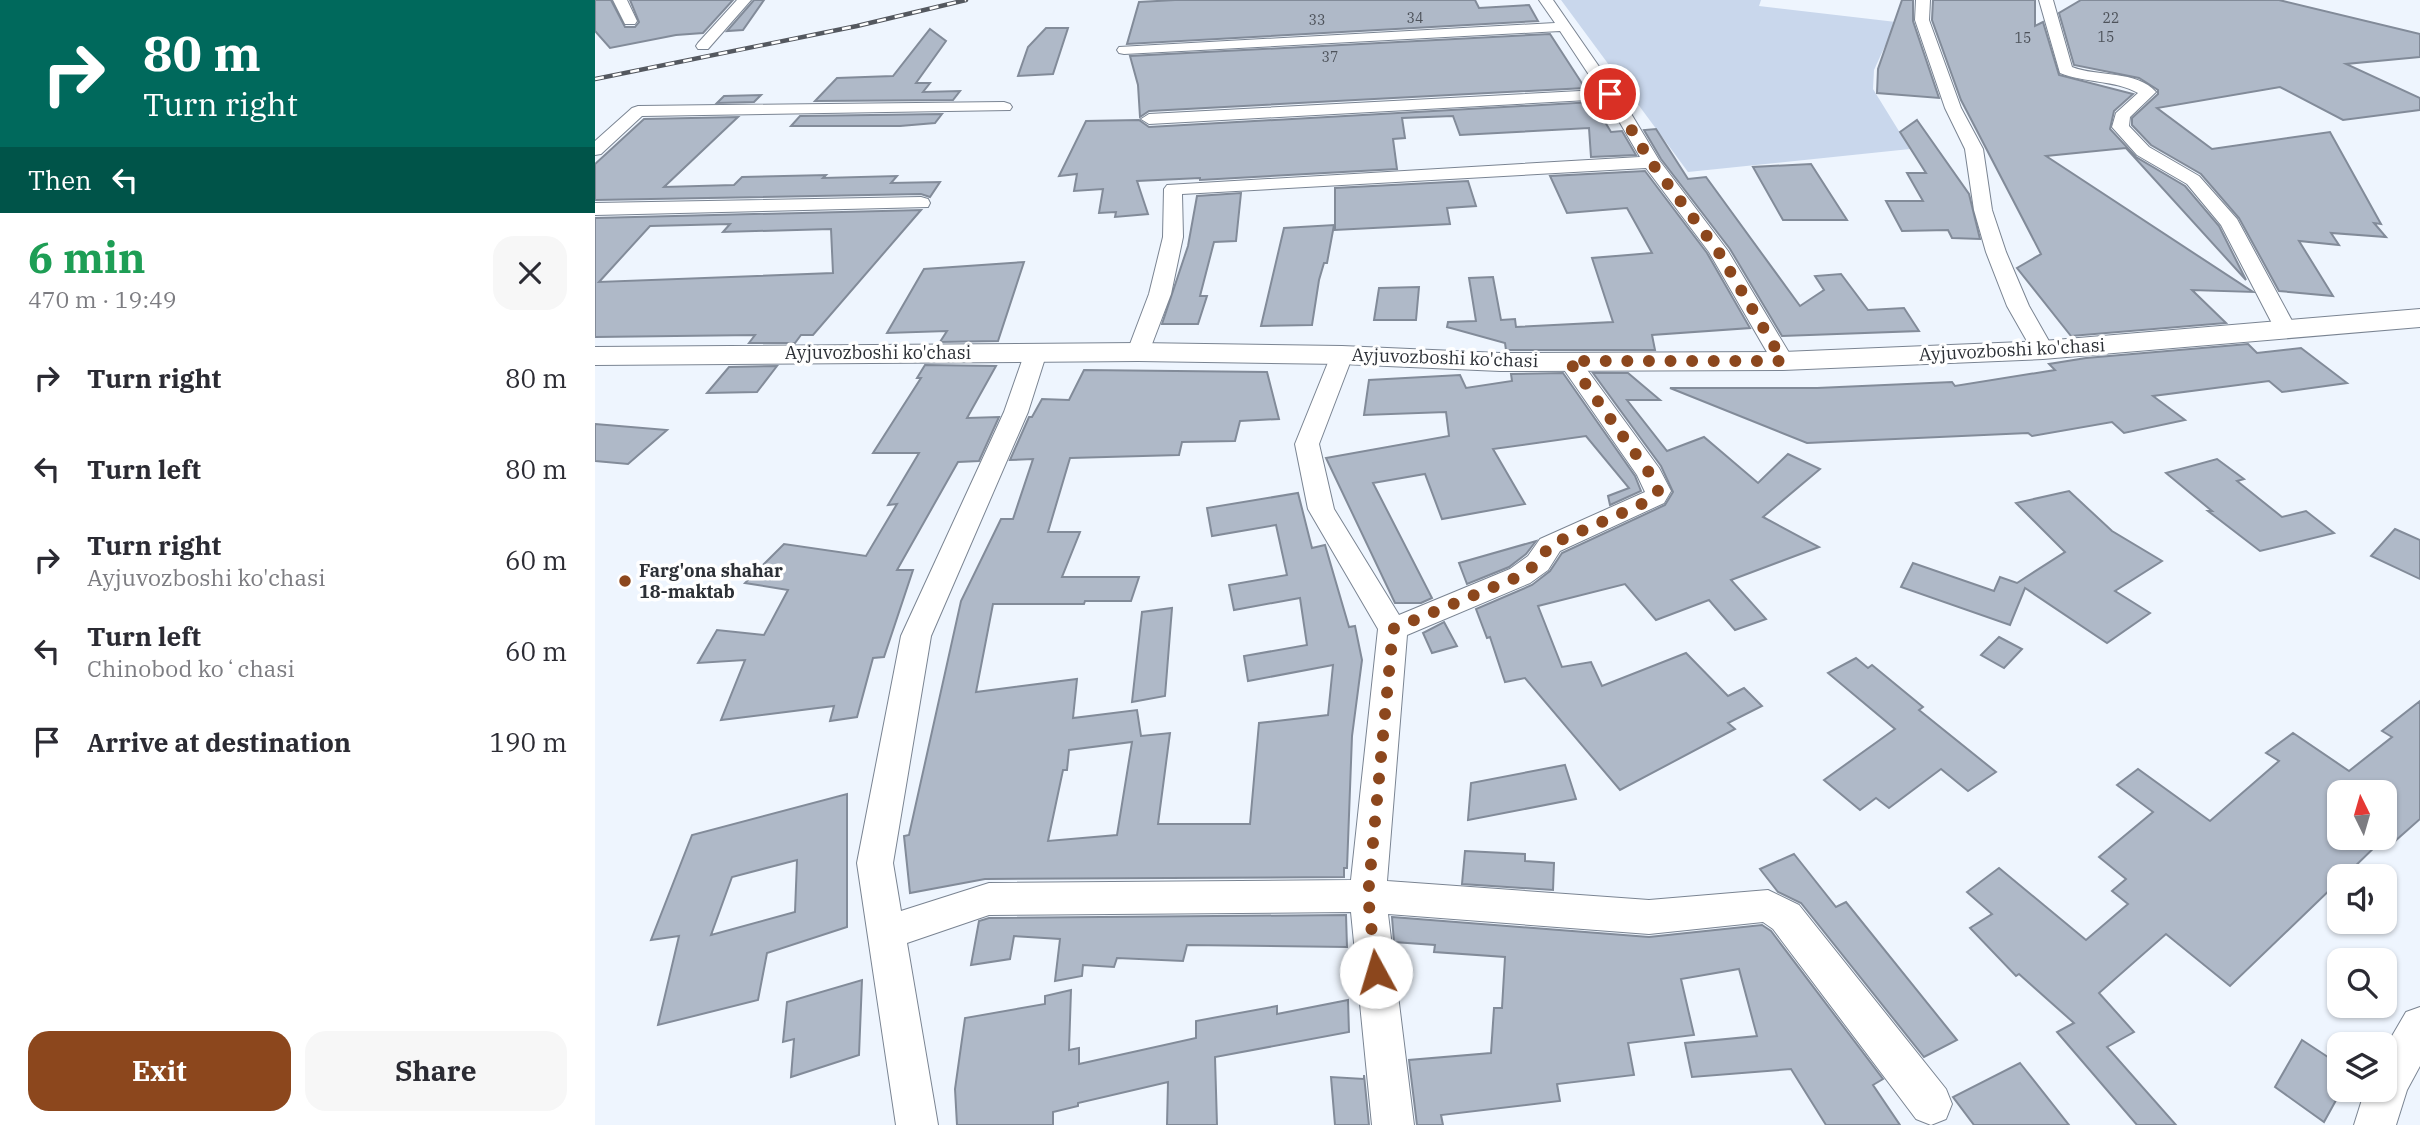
<!DOCTYPE html>
<html lang="en">
<head>
<meta charset="utf-8">
<style>
	body { margin:0; font-family:"IBM Plex Serif",serif; background:#f7f7f7; color:#2b2b33; height:100vh; display:flex; flex-direction:column; font-size:26px; white-space:nowrap }
	* { box-sizing:border-box; margin:0 }
	p { font-size:23px; color:#7c7c81 }
	.icon { flex:none; width:38px; height:38px; fill:none; stroke:currentColor; stroke-width:2; stroke-linecap:round; stroke-linejoin:round }
	.map { position:relative; flex:1; overflow:hidden }
	.drawer { display:flex; flex-direction:column; background:#fff; width:595px }
	.drawer>* { flex:none }
	.hud { background:#00695c; color:#fff; overflow:hidden }
	.needle { width:46px; rotate:355deg }
	.fabs { position:absolute; left:1732px; top:780px; display:grid; gap:14px }
	.fabs a { display:grid; place-items:center; width:70px; height:70px; border-radius:14px; background:#fff; box-shadow:0 2px 5px #0004; font-size:35px }
	.pin { position:absolute; display:grid; place-items:center; width:60px; height:60px; color:#fff; margin:-30px; border:4px solid #fff; border-radius:50%; box-shadow:0 2px 7px #0007 }
	.me { position:absolute; width:77px; margin:-38px; rotate:354deg; stroke-linejoin:round; filter:drop-shadow(0 0 5px #0008) }
	.turn { display:flex; align-items:center; gap:24px; height:147px; padding:0 28px; font-size:32px }
	.turn .icon { width:91px; height:91px; stroke-width:2.5 }
	.turn b { display:block; font-size:49px; line-height:60px }
	.then { display:flex; align-items:center; height:66px; padding:0 28px; background:#0003; gap:14px; font-size:26px }
	.round { display:grid; place-items:center; flex:none; width:74px; height:74px; border-radius:21px; background:#f7f7f7 }
	.overview { display:flex; align-items:center; justify-content:space-between; height:119px; padding:0 28px }
	h1 { font-size:42px; font-weight:800; line-height:52px; color:#1e9e55 }
	.cta { display:flex; gap:14px; margin-top:auto; padding:14px 28px }
	.cta a { flex:1; height:80px; border-radius:21px; background:#8c471d; color:#fff; font-size:28px; font-weight:800; line-height:80px; text-align:center }
	.cta a+a { background:#f7f7f7; color:#2b2b33 }
	ul { padding:0; list-style:none }
	li { display:flex; align-items:center; gap:21px; height:91px; padding:0 28px }
	li div { flex:1 }
	li b { display:block; font-size:26px }
	li em { font-style:normal }
	main { display:flex; flex:1; min-height:0 }
	.map>svg:first-child { display:block }
	.green { fill:#c9d7ec }
	.building { fill:#afb9c8; stroke:#828b99; stroke-width:2; fill-rule:evenodd }
	.lines { fill:none; stroke-linecap:round; stroke-linejoin:round }
	.minor-casing { stroke:#7a8492; stroke-width:2 }
	.primary-casing { stroke:#7a8492; stroke-width:2 }
	.minor { fill:#fff; fill-rule:evenodd }
	.primary { fill:#fff; fill-rule:evenodd }
	.rail-casing { stroke:#54585f; stroke-width:4.5 }
	.rail { stroke:#fff; stroke-width:2.5; stroke-dasharray:9; stroke-linecap:butt }
	.route { stroke:#8c471d; stroke-width:12; stroke-dasharray:0 21.6 }
	.poi-dot { fill:#8c471d; stroke:#fff; stroke-width:2.5 }
	.labels { text-anchor:middle; stroke-width:7; stroke-linejoin:round; paint-order:stroke }
	.number-label { font-size:14px; fill:#4d525a }
	.street-label { font-size:18px; fill:#2c3036; stroke:#fff }
	.poi-label { font-size:18px; font-weight:bold; fill:#2c3036; stroke:#fff; text-anchor:start }
</style>
</head>
<body>
<main>
<section class="drawer">
<div class="hud">
<div class="turn"><svg class="icon" aria-label="right" viewBox="0 0 24 24"><path d="M7 20v-9h11M14 6l5 5-5 5"/></svg><div><b>80 m</b>Turn right</div></div>
<div class="then">Then<svg class="icon" aria-label="left" viewBox="0 0 24 24"><path d="M17 20v-9H6M10 6l-5 5 5 5"/></svg></div>
</div>
<div class="overview"><div><h1>6 min</h1><p>470 m · 19:49</p></div><a class="round"><svg class="icon" aria-label="close" viewBox="0 0 24 24"><path d="M6 6l12 12M18 6L6 18"/></svg></a></div>
<ul>
<li><svg class="icon" aria-label="right" viewBox="0 0 24 24"><path d="M7 20v-9h11M14 6l5 5-5 5"/></svg><div><b>Turn right</b></div><em>80 m</em></li>
<li><svg class="icon" aria-label="left" viewBox="0 0 24 24"><path d="M17 20v-9H6M10 6l-5 5 5 5"/></svg><div><b>Turn left</b></div><em>80 m</em></li>
<li><svg class="icon" aria-label="right" viewBox="0 0 24 24"><path d="M7 20v-9h11M14 6l5 5-5 5"/></svg><div><b>Turn right</b><p>Ayjuvozboshi ko'chasi</p></div><em>60 m</em></li>
<li><svg class="icon" aria-label="left" viewBox="0 0 24 24"><path d="M17 20v-9H6M10 6l-5 5 5 5"/></svg><div><b>Turn left</b><p>Chinobod koʻchasi</p></div><em>60 m</em></li>
<li><svg class="icon" aria-label="arrive" viewBox="0 0 24 24"><path d="M6 21V4h12l-3 4 3 4H6"/></svg><div><b>Arrive at destination</b></div><em>190 m</em></li>
</ul>
<div class="cta"><a>Exit</a><a>Share</a></div>
</section>
<div class="map">
<svg width="1825" height="1125" viewBox="0 0 1825 1125">
	<rect width="100%" height="100%" fill="#eef5fe"/>
	<!-- green -->
	<polygon class="green" points="966,0 1166,0 1164,6 1301,22 1279,70 1278,89 1315,149 1093,172"/>
	<!-- building -->
	<g class="building">
		<polygon points="0,0 16,0 30,27 40,27 44,22 35,0 138,0 108,33 81,35 15,48 0,31"/>
		<polygon points="159,0 169,0 148,30 132,31"/>
		<polygon points="580,0 880,0 884,8 934,5 943,21 532,44 544,2"/>
		<polygon points="1307,0 1318,0 1318,21 1344,98 1282,93 1283,69"/>
		<polygon points="1338,0 1440,0 1440,26 1448,22 1464,75 1538,94 1519,111 1515,129 1541,157 1590,186 1624,226 1651,280 1531,148 1451,156 1658,292 1597,290 1631,323 1476,336 1422,268 1446,254 1366,100 1337,20"/>
		<polygon points="1486,0 1684,0 1825,34 1825,57 1751,64 1825,98 1825,110 1748,120 1685,87 1562,108 1617,149 1735,132 1786,224 1779,223 1791,237 1736,233 1744,245 1704,241 1738,296 1684,291 1644,218 1606,174 1556,145 1537,125 1537,118 1563,94 1563,90 1544,78 1479,65 1464,13"/>
		<polygon points="451,28 473,28 458,74 423,76 433,47"/>
		<polygon points="335,29 351,41 321,83 335,83 328,92 365,91 358,100 220,101 242,78 298,76"/>
		<polygon points="955,34 990,88 554,111 545,117 543,85 535,56"/>
		<polygon points="166,95 159,102 122,103 129,96"/>
		<polygon points="998,102 1016,132 1027,131 1041,155 996,157 994,128 865,135 858,116 807,118 810,138 798,139 802,169 605,180 605,178 542,181 553,214 520,217 521,212 504,213 508,189 479,191 482,174 464,176 491,121 544,120 554,127"/>
		<polygon points="347,114 340,123 305,126 196,126 205,116"/>
		<polygon points="143,117 69,187 139,185 147,177 231,175 228,178 302,176 296,183 345,182 335,197 326,194 0,200 0,164 49,119"/>
		<polygon points="1322,120 1374,194 1385,239 1357,238 1353,230 1307,231 1291,201 1328,201 1312,173 1331,173 1305,132"/>
		<polygon points="1061,129 1093,179 1111,177 1205,306 1229,290 1220,276 1246,274 1273,310 1309,308 1324,331 1187,336 1135,249 1066,159 1049,130"/>
		<polygon points="1216,164 1252,220 1188,220 1158,167"/>
		<polygon points="1050,171 1112,253 1155,328 1057,335 1060,350 911,350 910,343 852,327 853,322 881,321 874,278 898,277 906,320 920,319 921,327 1018,322 997,258 1057,253 1032,208 972,213 955,176"/>
		<polygon points="873,181 881,206 852,208 855,224 740,230 740,188"/>
		<polygon points="646,193 641,241 619,242 605,296 612,296 603,324 567,324 593,246 602,196"/>
		<path d="M326,210L218,335H206L200,343H154L160,335L0,337V218ZM135,224L128,232L236,229L238,273L4,282L55,226Z"/>
		<polygon points="739,225 732,263 729,263 724,280 717,325 666,326 689,228"/>
		<polygon points="429,262 403,341 345,342 352,331 292,333 329,269"/>
		<polygon points="824,287 821,320 779,320 784,288"/>
		<polygon points="1653,344 1662,353 1706,348 1752,383 1687,392 1674,381 1558,396 1590,420 1529,433 1517,422 1437,436 1433,433 1212,443 1075,388 1222,388 1357,382 1360,386 1460,370 1454,364 1491,358"/>
		<polygon points="330,365 401,366 372,418 404,417 384,461 363,462 302,570 318,570 289,657 278,658 262,717 235,721 239,706 126,720 150,660 103,663 122,630 169,635 193,590 150,583 189,544 271,556 302,504 293,505 324,453 278,453 326,378 322,378"/>
		<polygon points="182,366 162,392 112,393 134,367"/>
		<path d="M489,370L672,372L684,419L645,421L640,441L587,442L584,455L475,458L453,532H485L467,577H544L536,601H490L489,604H398L381,692L482,679L478,718L542,710L546,736L575,733L563,824H655L664,723L733,715L738,665L653,681L649,656L712,645L705,598L639,610L634,585L692,575L681,525L617,536L612,508L703,493L717,548L730,545L754,627L760,626L767,660L757,736L752,868H749V877L390,879L315,893L309,836L314,835L366,601L406,519H418L438,459L415,460L434,417H437L447,399L474,400ZM537,742L522,835L453,841L468,770H472L474,750Z"/>
		<polygon points="968,373 1040,476 1046,491 1015,505 1013,496 1034,488 991,436 898,449 930,504 847,519 830,474 778,483 837,598 826,603 800,603 731,458 854,436 851,412 769,415 774,380 865,375 871,388 917,381 916,374"/>
		<polygon points="998,373 1033,373 1065,400 1032,400 1072,451 1109,437 1163,483 1193,454 1225,469 1168,517 1224,547 1136,580 1171,619 1140,630 1114,600 1061,620 1030,584 943,606 967,667 996,662 1007,686 1091,653 1133,696 1149,688 1167,706 1133,723 1140,729 1025,790 930,678 910,682 895,637 892,638 881,609 937,585 955,571 967,553 1070,505 1078,492 1066,466"/>
		<polygon points="0,424 72,430 33,464 0,461"/>
		<polygon points="1622,459 1649,479 1642,481 1687,517 1711,511 1739,533 1665,551 1613,511 1617,511 1571,473"/>
		<polygon points="1474,491 1517,531 1567,561 1520,591 1555,613 1512,643 1430,588 1415,625 1306,587 1318,563 1399,591 1405,577 1422,583 1470,552 1421,503"/>
		<polygon points="1800,529 1825,540 1825,579 1776,556"/>
		<polygon points="941,541 931,554 914,567 872,584 864,563"/>
		<polygon points="577,608 570,696 537,702 547,612"/>
		<polygon points="849,622 862,646 837,653 828,633"/>
		<polygon points="1404,637 1427,649 1409,668 1386,655"/>
		<polygon points="1261,658 1273,668 1277,665 1328,707 1324,710 1401,772 1373,791 1346,769 1294,808 1281,798 1265,810 1229,780 1300,729 1233,673"/>
		<polygon points="1825,701 1825,819 1799,842 1790,837 1790,793 1745,793 1745,838 1789,838 1749,877 1745,877 1745,880 1635,986 1571,934 1504,993 1539,1032 1512,1047 1581,1125 1542,1125 1462,1032 1479,1023 1424,974 1421,976 1375,928 1397,914 1372,892 1404,868 1491,940 1533,904 1517,891 1531,879 1504,857 1558,812 1522,785 1543,769 1615,821 1684,761 1671,753 1698,733 1754,771 1797,737 1787,731"/>
		<polygon points="970,765 981,799 873,820 876,783"/>
		<path d="M252,794V927L172,953L163,1000L63,1025L84,936L56,940L97,835ZM202,860L200,912L116,935L137,877Z"/>
		<polygon points="870,851 930,854 930,861 959,863 958,890 867,884"/>
		<polygon points="1199,854 1241,907 1251,902 1362,1040 1329,1057 1206,903 1183,892 1165,869"/>
		<polygon points="751,915 752,947 592,945 588,961 522,958 519,967 488,965 487,976 460,981 465,939 419,936 415,959 376,965 384,921 394,918"/>
		<polygon points="797,917 1054,937 1167,925 1176,931 1288,1079 1278,1085 1305,1125 1231,1125 1196,1069 1097,1077 1090,1043 1162,1036 1144,969 1086,979 1099,1035 1033,1043 1039,1075 962,1084 965,1101 846,1115 848,1125 822,1125 814,1060 896,1053 899,1008 907,1008 910,957 839,952 840,945 799,942"/>
		<polygon points="267,980 264,1055 196,1077 199,1039 188,1042 192,1002"/>
		<polygon points="476,990 474,1050 484,1048 484,1064 601,1038 601,1021 682,1006 682,1014 753,1000 754,1032 620,1057 622,1125 572,1125 573,1082 483,1103 483,1106 458,1112 458,1125 362,1125 360,1089 370,1018 450,1004 450,996"/>
		<polygon points="1707,1040 1745,1065 1745,1093 1729,1122 1680,1087"/>
		<polygon points="1425,1063 1474,1125 1379,1125 1358,1097"/>
		<polygon points="769,1075 774,1125 740,1125 736,1077 769,1079"/>
	</g>
	<g class="lines">
		<!-- minor casing -->
		<g class="minor-casing">
			<g id="minor">
				<polygon points="18,0 32,0 42,21 40,24 30,24"/>
				<polygon points="142,0 156,0 113,49 103,49 101,46 103,43"/>
				<polygon points="944,0 958,0 1032,107 1064,160 1133,251 1199,361 1196,366 1180,366 1114,252 1051,168 587,194 588,237 576,294 554,352 551,357 535,357 532,352 554,294 568,237 569,189 572,185 1045,157 1011,99 554,124 546,119 554,114 1004,90 965,31 529,54 524,53 522,50 524,47 960,23"/>
				<polygon points="1321,0 1335,0 1334,20 1366,108 1388,149 1397,210 1411,252 1434,306 1459,350 1456,355 1440,355 1437,350 1412,306 1391,252 1379,210 1370,149 1350,108 1320,20"/>
				<path d="M1444,0H1458L1477,67C1502,77 1542,70 1561,92L1535,117L1534,126L1554,147L1604,176L1642,219L1702,330L1699,335H1683L1626,225L1592,184L1542,155L1517,127L1521,113L1543,93C1520,80 1490,83 1465,73Z"/>
				<polygon points="409,102 415,104 417,107 415,110 47,116 6,154 0,155 0,141 37,108 43,106"/>
				<polygon points="326,197 333,199 335,203 333,207 0,215 0,203"/>
				<polygon points="441,345 449,347 452,352 433,412 336,636 298,863 306,911 394,883 756,880 783,629 713,509 700,444 736,355 739,350 755,350 758,355 724,444 739,509 804,615 915,569 933,556 945,539 1050,492 1042,475 963,361 966,356 982,356 1064,468 1076,491 1069,503 965,551 953,570 935,583 812,635 792,881 1054,900 1173,890 1204,905 1351,1089 1357,1104 1351,1119 1336,1125 1321,1119 1178,929 1168,922 1054,934 793,914 819,1125 777,1125 756,912 394,915 312,943 343,1125 301,1125 262,863 306,636 409,412 430,352 433,347"/>
				<polygon points="1825,1007 1825,1066 1812,1090 1801,1125 1759,1125 1770,1090 1790,1090 1790,1048 1811,1012"/>
			</g>
		</g>
		<!-- primary casing -->
		<g class="primary-casing">
			<polygon id="primary" points="1825,309 1825,327 1448,359 1188,370 905,371 747,364 543,361 0,365 0,347 543,343 747,346 905,353 1188,352 1448,341"/>
		</g>
		<!-- minor -->
		<use href="#minor" class="minor"/>
		<!-- primary -->
		<use href="#primary" class="primary"/>
		<!-- rail casing -->
		<g class="rail-casing">
			<polyline id="rail" points="0,79 262,26 371,0"/>
		</g>
		<!-- rail -->
		<use href="#rail" class="rail"/>
	</g>
	<g class="lines">
		<!-- route -->
		<polyline class="route" points="781,972 773,896 798,629 925,576 943,563 955,545 1043,506 1060,496 1063,491 1055,474 974,361 1188,361 1123,251 1056,162 1015,94"/>
	</g>
	<!-- markers -->
	<circle class="poi-dot" cx="30" cy="581" r="7"/>
	<g class="labels">
		<!-- number labels -->
		<g class="number-label">
			<text x="820" y="23">34</text>
			<text x="1516" y="23">22</text>
			<text x="722" y="25">33</text>
			<text x="1511" y="42">15</text>
			<text x="1428" y="43">15</text>
			<text x="735" y="62">37</text>
		</g>
		<!-- street labels -->
		<g class="street-label">
			<text transform="translate(1417 350) rotate(-3)" y="6">Ayjuvozboshi ko'chasi</text>
			<text x="283" y="359">Ayjuvozboshi ko'chasi</text>
			<text transform="translate(850 358) rotate(2)" y="6">Ayjuvozboshi ko'chasi</text>
		</g>
		<!-- poi labels -->
		<g class="poi-label">
			<text x="44" y="577">Farg'ona shahar<tspan x="44" dy="21">18-maktab</tspan></text>
		</g>
	</g>
</svg>
<div class="fabs">
<a><svg class="needle" viewBox="-14 -14 28 28"><path d="M0-13l5 13h-10z" fill="#e53935"/><path d="M0 13l5-13h-10z" fill="#7c7c81"/></svg></a>
<a><svg class="icon" aria-label="sound" viewBox="0 0 24 24"><path d="M4 9h4l5-4v14l-5-4H4zM17 9q2 3 0 6"/></svg></a>
<a><svg class="icon" aria-label="search" viewBox="0 0 24 24"><circle cx="10" cy="10" r="6"/><path d="M15 15l6 6"/></svg></a>
<a><svg class="icon" aria-label="layers" viewBox="0 0 24 24"><path d="M12 4l9 5-9 5-9-5zM3 14l9 5 9-5"/></svg></a>
</div>
<div class="pin" style="left:1015px;top:94px;background:#d93025"><svg class="icon" aria-label="arrive" viewBox="0 0 24 24"><path d="M6 21V4h12l-3 4 3 4H6"/></svg></div>
<svg class="me" style="left:781px;top:972px" viewBox="-20 -20 40 40"><circle r="19" fill="#fff"/><path d="M0-13L10 11 0 6-10 11z" fill="#8c471d"/></svg>
</div>
</main>
</body>
</html>
